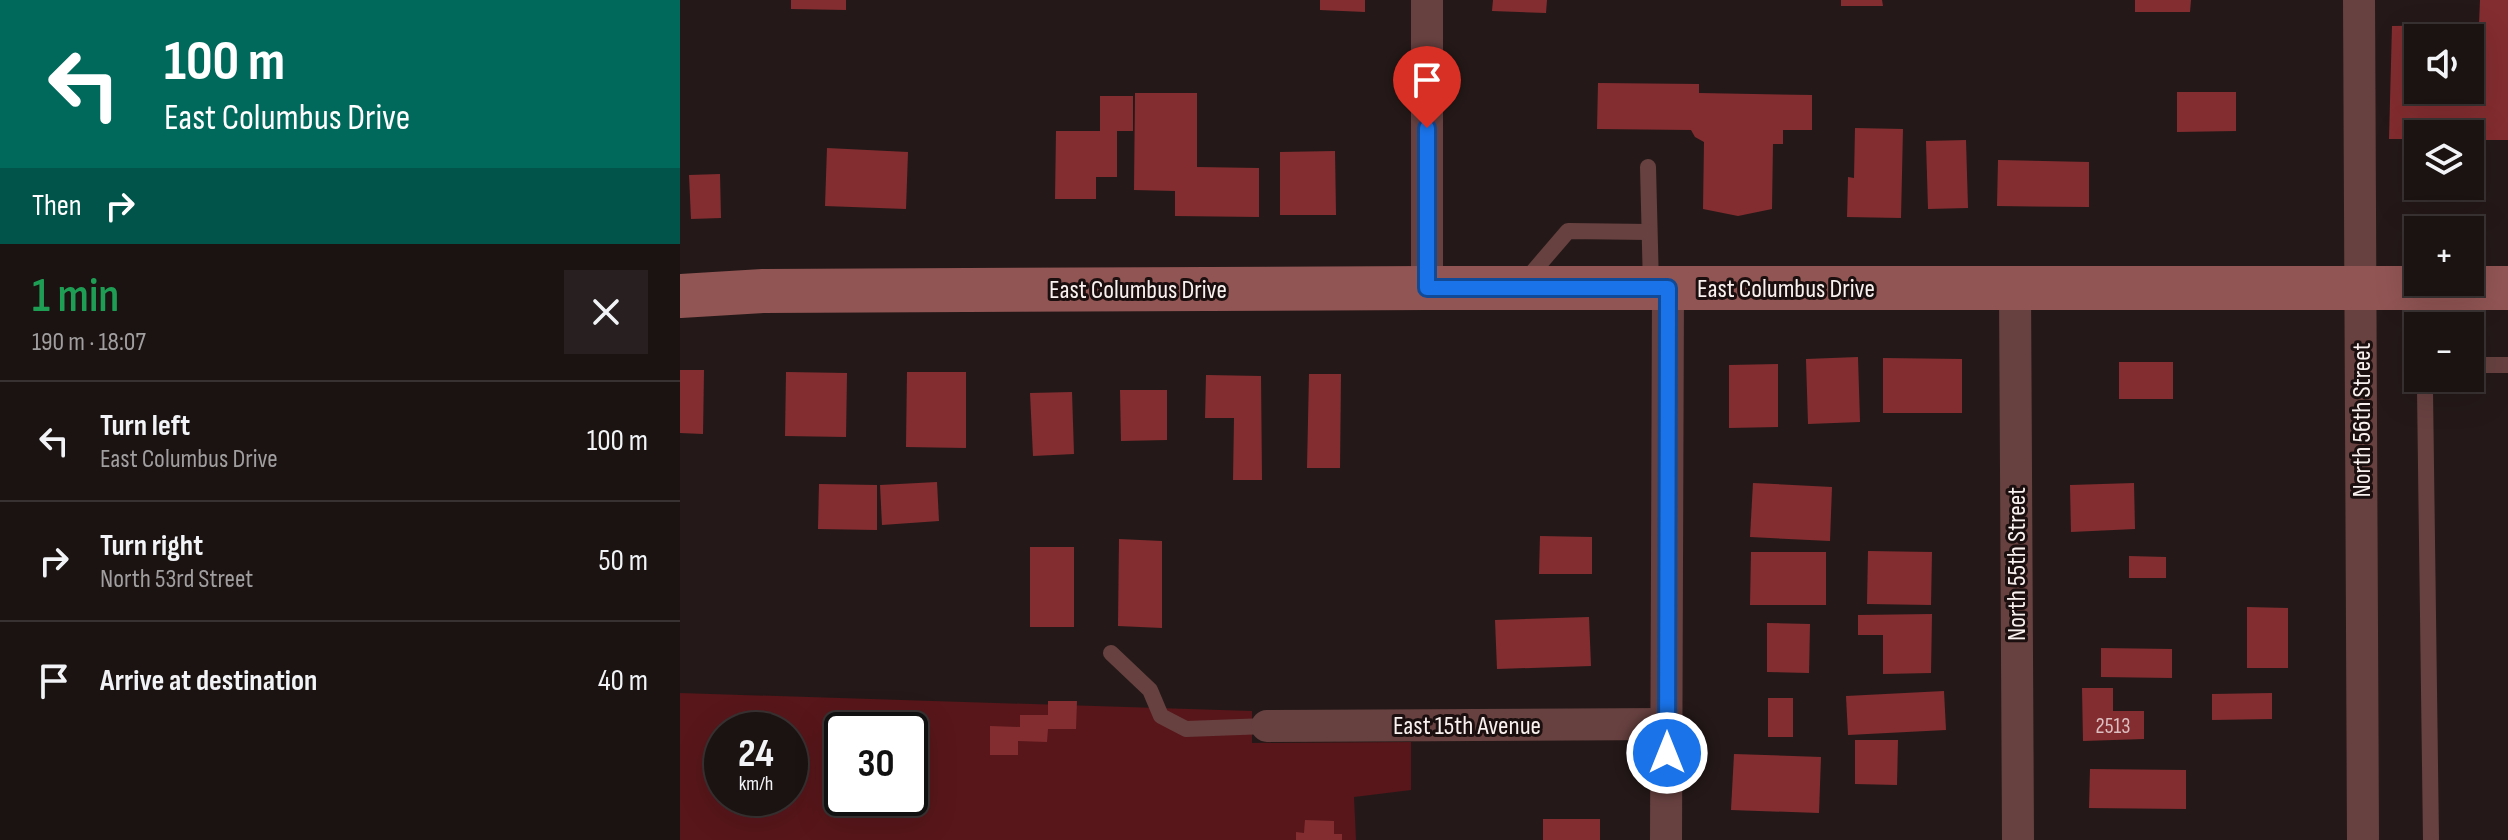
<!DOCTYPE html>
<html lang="en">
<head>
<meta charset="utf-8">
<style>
	body { margin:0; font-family:"Sofia Sans Condensed",sans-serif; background:#282020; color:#f1f3f6; height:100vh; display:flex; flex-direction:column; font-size:30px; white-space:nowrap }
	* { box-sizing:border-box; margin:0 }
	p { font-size:26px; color:#a09e9f }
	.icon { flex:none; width:44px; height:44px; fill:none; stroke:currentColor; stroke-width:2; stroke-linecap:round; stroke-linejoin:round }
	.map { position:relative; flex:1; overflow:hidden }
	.sheet { display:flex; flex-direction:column; background:#1b1312; width:680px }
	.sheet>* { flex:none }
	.banner { background:#00695c; color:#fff; overflow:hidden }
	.tools { position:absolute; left:1724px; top:24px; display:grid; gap:16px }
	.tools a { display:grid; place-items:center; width:80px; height:80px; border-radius:0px; background:#1b1312; box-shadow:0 8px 32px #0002,0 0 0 2px #393232; font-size:40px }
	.speed { position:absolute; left:24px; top:712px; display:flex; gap:16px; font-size:40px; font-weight:700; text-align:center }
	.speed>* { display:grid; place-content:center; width:104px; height:104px; border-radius:50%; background:#1b1312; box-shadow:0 8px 32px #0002,0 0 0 2px #393232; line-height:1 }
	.speed small { font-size:20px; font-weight:400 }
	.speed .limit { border:4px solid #111; border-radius:12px; background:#fff; color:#111 }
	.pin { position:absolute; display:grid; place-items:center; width:68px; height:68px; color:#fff; margin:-82px -34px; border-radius:50% 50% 50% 0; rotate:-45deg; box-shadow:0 0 8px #0007 }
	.pin .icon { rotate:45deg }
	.me { position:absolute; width:88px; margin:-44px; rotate:0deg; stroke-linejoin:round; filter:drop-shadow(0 0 6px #0008) }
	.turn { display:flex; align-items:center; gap:28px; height:168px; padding:0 32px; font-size:36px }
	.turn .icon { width:104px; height:104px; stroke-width:2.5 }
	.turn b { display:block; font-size:56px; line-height:68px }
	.then { display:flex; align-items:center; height:76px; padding:0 32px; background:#0003; gap:16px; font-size:30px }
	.round { display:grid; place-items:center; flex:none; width:84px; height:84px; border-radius:0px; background:#282020 }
	.overview { display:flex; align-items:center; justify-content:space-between; height:136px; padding:0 32px }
	h1 { font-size:48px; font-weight:600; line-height:60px; color:#1e9e55 }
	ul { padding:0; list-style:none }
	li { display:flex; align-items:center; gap:24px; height:120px; padding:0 32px; border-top:2px solid #393232 }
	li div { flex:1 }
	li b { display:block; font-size:30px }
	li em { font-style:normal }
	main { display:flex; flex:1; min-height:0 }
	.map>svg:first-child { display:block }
	.green { fill:#58161a; fill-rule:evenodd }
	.building { fill:#832d30; fill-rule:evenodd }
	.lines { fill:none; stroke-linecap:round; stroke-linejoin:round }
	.lane { stroke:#674140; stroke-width:16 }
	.street { stroke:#674140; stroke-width:32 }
	.secondary { stroke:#915554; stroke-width:44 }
	.route-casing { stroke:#114b97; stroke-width:20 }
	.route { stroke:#1a73e8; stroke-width:14 }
	.labels { text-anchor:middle; stroke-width:6; stroke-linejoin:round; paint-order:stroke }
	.number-label { font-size:22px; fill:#dcbfc0 }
	.street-label { font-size:26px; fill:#f9f0f0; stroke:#1b100f }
</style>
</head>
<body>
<main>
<section class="sheet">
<div class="banner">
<div class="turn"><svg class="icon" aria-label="left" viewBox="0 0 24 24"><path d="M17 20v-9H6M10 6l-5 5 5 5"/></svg><div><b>100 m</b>East Columbus Drive</div></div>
<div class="then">Then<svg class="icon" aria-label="right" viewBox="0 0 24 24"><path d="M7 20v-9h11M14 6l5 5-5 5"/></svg></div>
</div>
<div class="overview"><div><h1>1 min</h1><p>190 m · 18:07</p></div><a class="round"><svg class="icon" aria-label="close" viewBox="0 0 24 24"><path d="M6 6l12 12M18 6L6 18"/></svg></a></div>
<ul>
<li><svg class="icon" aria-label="left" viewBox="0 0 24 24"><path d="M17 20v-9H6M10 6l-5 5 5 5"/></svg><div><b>Turn left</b><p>East Columbus Drive</p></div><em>100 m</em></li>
<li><svg class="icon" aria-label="right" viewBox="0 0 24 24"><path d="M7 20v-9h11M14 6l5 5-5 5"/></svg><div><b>Turn right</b><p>North 53rd Street</p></div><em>50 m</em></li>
<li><svg class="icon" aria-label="arrive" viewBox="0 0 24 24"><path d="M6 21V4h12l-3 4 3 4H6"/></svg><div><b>Arrive at destination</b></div><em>40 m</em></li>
</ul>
</section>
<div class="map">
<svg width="1828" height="840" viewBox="0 0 1828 840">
	<rect width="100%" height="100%" fill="#241918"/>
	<!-- green -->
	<path class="green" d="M0,693L572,711V743L731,742V790L674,797L676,840H0ZM42,730H110V798H42ZM162,730H230V798H162Z"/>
	<!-- building -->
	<g class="building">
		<polygon points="111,0 166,0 166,10 111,9"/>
		<polygon points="640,0 685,0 685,12 640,10"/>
		<polygon points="813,0 867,0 866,13 812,11"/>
		<polygon points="1161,0 1202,0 1203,6 1161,6"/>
		<polygon points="1455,0 1511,0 1510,12 1455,12"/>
		<path d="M1800,0H1828V140H1790V134H1738V139H1709L1712,26L1799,25ZM1738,38H1790V90H1738Z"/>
		<polygon points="918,83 1019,84 1019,93 1132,95 1132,130 1103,130 1103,144 1093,144 1092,209 1058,216 1023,209 1024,142 1015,137 1011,130 917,129"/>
		<polygon points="1497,92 1556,92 1556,131 1497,132"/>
		<polygon points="455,93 517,93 517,167 579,168 579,217 495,216 495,191 454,190"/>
		<polygon points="420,96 453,96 453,131 437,131 437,177 416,177 416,199 375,199 376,131 420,131"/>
		<polygon points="1175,128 1223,129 1221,218 1167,217 1168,177 1174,178"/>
		<polygon points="1286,140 1288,208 1248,209 1246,141"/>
		<polygon points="147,148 228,152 226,209 145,206"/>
		<polygon points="655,151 656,215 600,215 600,152"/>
		<polygon points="1318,160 1409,162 1409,207 1317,206"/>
		<polygon points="40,174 41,218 11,219 9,175"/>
		<polygon points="1178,357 1180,422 1128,424 1126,359"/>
		<polygon points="1203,358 1282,359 1282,413 1203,413"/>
		<rect x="1439" y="362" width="54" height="37"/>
		<polygon points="1098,364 1098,427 1049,428 1049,365"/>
		<polygon points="0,370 24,370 23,434 0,433"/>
		<polygon points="106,372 167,373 166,437 105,436"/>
		<polygon points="227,372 286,372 286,448 226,447"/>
		<polygon points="629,374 661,374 660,468 627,468"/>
		<polygon points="526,375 581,376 582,480 553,480 554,418 525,418"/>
		<polygon points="440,390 487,390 487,440 441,441"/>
		<polygon points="392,392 394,454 353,456 350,393"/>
		<polygon points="257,482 259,521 202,525 200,485"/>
		<polygon points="1073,483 1152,487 1150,541 1070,537"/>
		<polygon points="1454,483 1455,529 1391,532 1390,485"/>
		<polygon points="139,484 197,485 197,530 138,529"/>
		<polygon points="860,536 912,537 912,574 859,574"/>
		<polygon points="439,539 482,541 482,628 438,626"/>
		<rect x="350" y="547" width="44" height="80"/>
		<polygon points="1188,551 1252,552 1251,605 1187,604"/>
		<polygon points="1071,552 1146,552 1146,605 1070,605"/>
		<polygon points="1449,556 1486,557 1486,578 1449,578"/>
		<polygon points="1567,607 1608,608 1608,668 1567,668"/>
		<polygon points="1252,614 1251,673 1203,674 1203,635 1178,635 1178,615"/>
		<polygon points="909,617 911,666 817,669 815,620"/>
		<polygon points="1087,623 1130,624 1129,673 1087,672"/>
		<polygon points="1421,648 1492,649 1492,678 1421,677"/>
		<polygon points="1402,688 1433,688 1433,711 1464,711 1464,739 1403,741"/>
		<polygon points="1264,691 1266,730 1168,735 1166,696"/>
		<polygon points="1592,693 1592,719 1532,720 1532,694"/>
		<rect x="1088" y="698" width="25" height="39"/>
		<polygon points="368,701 397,701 396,729 368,729 367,742 338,741 338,755 310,755 310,726 340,727 340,715 368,715"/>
		<polygon points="1175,740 1218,740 1217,785 1175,784"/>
		<polygon points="1054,754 1141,757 1139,813 1051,810"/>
		<polygon points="1410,769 1506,770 1506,809 1409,808"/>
		<rect x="863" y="819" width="57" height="21"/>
		<polygon points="625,820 654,821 654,834 662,834 662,840 616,840 616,832 624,833"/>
	</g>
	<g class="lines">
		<!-- lane -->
		<g class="lane">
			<polyline points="968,167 971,286"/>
			<polyline points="845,281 888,231 969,232"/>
			<polyline points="1768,289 1768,326"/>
			<polyline points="1790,365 1828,365"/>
			<polyline points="431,653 470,690 481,716 506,729 587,726"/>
			<polyline points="1751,840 1745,391 1757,378"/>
		</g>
		<!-- street -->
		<g class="street">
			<polyline points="1679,0 1683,840"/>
			<polyline points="747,288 747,0"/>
			<polyline points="1335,288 1338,840"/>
			<polyline points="587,726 987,724"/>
			<polyline points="986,840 988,288"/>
		</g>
		<!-- secondary -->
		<polyline class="secondary" points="0,296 83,291 747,288 1828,288"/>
	</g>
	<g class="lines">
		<!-- route casing -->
		<g class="route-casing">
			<polyline id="route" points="747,128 747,288 988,288 987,753"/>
		</g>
		<!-- route -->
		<use href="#route" class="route"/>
	</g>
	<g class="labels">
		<!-- number labels -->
		<g class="number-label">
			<text x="1433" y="733">2513</text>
		</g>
		<!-- street labels -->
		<g class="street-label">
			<text x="1106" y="297">East Columbus Drive</text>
			<text x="458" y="298">East Columbus Drive</text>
			<text transform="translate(1681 420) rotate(-90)" y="9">North 56th Street</text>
			<text transform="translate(1336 564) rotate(-90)" y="9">North 55th Street</text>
			<text x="787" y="734">East 15th Avenue</text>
		</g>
	</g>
</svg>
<div class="tools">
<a><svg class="icon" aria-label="sound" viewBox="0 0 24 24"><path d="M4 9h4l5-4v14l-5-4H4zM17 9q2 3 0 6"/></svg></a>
<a><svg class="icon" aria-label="layers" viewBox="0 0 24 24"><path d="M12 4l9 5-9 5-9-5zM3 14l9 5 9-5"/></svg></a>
<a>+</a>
<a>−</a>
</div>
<div class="speed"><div>24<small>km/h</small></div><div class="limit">30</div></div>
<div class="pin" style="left:747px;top:128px;background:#d93025"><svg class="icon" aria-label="arrive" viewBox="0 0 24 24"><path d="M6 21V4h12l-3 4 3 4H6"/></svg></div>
<svg class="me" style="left:987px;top:753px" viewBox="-20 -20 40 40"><circle r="17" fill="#1a73e8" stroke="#fff" stroke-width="3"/><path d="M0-11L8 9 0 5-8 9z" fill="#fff"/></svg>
</div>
</main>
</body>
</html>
